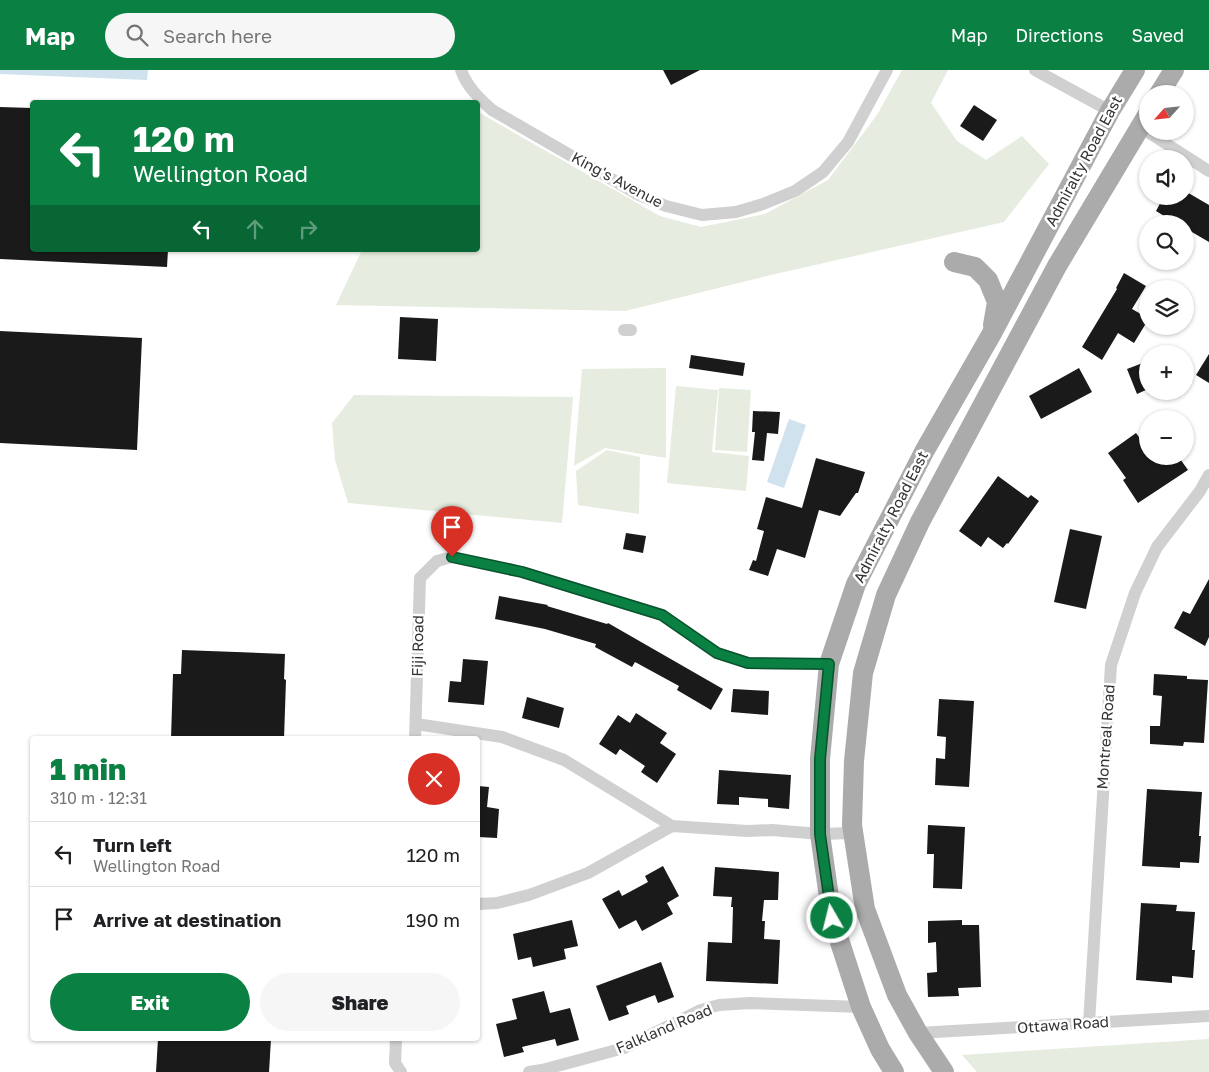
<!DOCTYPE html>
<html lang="en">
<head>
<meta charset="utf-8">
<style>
	body { margin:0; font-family:"Golos Text",sans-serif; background:#f6f6f6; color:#202124; height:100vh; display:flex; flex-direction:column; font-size:19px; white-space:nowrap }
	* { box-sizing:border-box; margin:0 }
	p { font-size:16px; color:#757577 }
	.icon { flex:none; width:28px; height:28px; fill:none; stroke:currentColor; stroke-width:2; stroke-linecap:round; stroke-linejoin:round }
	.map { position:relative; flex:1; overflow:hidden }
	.panel { position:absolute; left:30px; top:666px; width:450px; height:305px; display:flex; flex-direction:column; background:#fff; border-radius:5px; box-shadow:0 1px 4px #0004 }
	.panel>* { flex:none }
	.banner { position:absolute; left:30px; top:30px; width:450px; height:152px; border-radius:5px; box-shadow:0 1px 4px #0004; background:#0b8043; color:#fff; overflow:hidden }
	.needle { width:32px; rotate:243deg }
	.tools { position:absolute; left:1139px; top:15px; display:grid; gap:10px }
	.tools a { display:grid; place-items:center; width:55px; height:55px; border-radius:50%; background:#fff; box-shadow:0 1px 4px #0004; font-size:25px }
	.pin { position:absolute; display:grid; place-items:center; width:42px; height:42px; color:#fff; margin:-51px -21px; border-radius:50% 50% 50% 0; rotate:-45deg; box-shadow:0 0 5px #0007 }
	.pin .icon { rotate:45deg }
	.me { position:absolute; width:55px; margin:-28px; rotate:352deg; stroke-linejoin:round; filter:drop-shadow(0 0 4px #0008) }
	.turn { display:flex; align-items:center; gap:18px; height:105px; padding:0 20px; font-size:22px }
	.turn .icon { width:65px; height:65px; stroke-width:2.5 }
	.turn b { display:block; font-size:35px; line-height:42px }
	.lanes { display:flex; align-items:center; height:48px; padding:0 20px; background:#0003; justify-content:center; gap:25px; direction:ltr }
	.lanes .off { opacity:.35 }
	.round { display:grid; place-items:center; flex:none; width:52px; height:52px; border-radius:26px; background:#f6f6f6 }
	.headline { display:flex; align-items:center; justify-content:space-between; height:85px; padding:0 20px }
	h1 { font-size:30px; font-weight:800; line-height:38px; color:#0b8043 }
	.cta { display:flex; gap:10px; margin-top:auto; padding:10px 20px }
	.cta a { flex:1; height:58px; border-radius:30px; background:#0b8043; color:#fff; font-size:20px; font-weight:800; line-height:58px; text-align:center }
	.cta a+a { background:#f6f6f6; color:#202124 }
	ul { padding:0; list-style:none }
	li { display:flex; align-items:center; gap:15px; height:65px; padding:0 20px; border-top:1px solid #e0e0e0 }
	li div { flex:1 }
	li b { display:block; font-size:19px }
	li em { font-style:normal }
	header { display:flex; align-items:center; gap:30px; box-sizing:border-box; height:70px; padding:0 25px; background:#0b8043; color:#fff }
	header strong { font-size:24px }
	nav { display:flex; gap:28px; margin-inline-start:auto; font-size:18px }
	.search { width:350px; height:45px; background:#f6f6f6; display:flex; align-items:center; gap:12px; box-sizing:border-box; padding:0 18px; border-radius:28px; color:#757577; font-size:19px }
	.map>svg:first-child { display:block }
	.green { fill:#e6ecdf }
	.water { fill:#cfe2ee }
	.building { fill:#1a1a1a }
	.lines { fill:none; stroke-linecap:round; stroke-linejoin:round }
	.minor { stroke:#d0d0d0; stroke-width:12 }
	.primary { stroke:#ababab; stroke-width:20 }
	.route-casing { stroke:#07532c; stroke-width:12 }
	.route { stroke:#0b8043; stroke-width:9 }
	.labels { text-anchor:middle; stroke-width:5; stroke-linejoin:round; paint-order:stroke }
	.street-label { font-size:15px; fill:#333; stroke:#fff }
</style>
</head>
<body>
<header>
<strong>Map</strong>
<div class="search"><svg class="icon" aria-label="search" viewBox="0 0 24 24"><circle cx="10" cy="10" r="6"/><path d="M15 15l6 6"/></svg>Search here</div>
<nav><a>Map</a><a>Directions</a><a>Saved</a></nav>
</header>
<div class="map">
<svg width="1209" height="1002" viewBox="0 0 1209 1002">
	<rect width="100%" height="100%" fill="#fff"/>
	<!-- green -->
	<g class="green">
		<polygon points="902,0 948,0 931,33 957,71 986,90 1022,66 1049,94 1004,152 771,205 625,241 336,235 362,180 478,180 478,42 660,146 701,157 765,144 828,110 877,45"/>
		<polygon points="666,298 666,388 605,378 574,396 582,299"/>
		<polygon points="676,316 718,320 712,382 749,386 746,421 667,413"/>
		<polygon points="719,318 751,320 747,382 715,380"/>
		<polygon points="354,325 573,327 562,453 348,433 335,390 332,353"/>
		<polygon points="607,380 640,387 639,444 578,435 576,401"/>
		<polygon points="1209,969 1209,1002 977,1002 962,985"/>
	</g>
	<!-- water -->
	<g class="water">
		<polygon points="0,0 148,0 147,10 0,4"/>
		<polygon points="789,349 806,355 784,418 767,412"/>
	</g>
	<!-- building -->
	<g class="building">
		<polygon points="663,0 700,0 671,15"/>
		<polygon points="974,35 997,50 983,71 960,56"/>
		<polygon points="0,37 32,38 32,180 168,180 167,197 0,189"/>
		<polygon points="1185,121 1209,135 1209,172 1185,158 1185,154 1177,154 1156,141 1164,126 1185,126"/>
		<polygon points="1124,203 1146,216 1132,239 1148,248 1148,250 1134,273 1118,263 1102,290 1082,277 1117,219 1116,218"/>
		<polygon points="400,247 438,249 436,291 398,289"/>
		<polygon points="0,261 142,268 137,380 0,373"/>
		<polygon points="1209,284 1209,313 1196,305"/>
		<polygon points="691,285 745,293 743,306 689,298"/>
		<polygon points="1148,291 1148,319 1137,324 1127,299"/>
		<polygon points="1079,298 1092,322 1041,349 1029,326"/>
		<polygon points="753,341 780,342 778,364 767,363 764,391 752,390 755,362 752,362"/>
		<polygon points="1136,363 1148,379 1148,386 1178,386 1188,400 1138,433 1123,410 1126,408 1108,383"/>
		<polygon points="816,388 865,402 858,423 856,423 840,446 819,440 805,488 777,479 768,506 749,500 753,490 756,491 764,461 757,459 766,427 802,438"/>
		<polygon points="998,406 1028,428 1031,425 1039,431 1008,474 1007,473 1003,478 988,467 981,477 959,461"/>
		<polygon points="1070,459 1102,466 1086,539 1054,532"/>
		<polygon points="626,463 646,466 643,483 623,479"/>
		<polygon points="1209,509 1209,567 1205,576 1174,558 1183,541 1190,544"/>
		<polygon points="499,526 548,535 547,536 607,554 608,553 723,619 711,640 677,620 679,616 635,592 632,597 595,577 596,574 545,559 495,549"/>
		<polygon points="182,580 285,584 284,609 286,610 284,669 171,669 173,604 181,604"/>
		<polygon points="463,589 488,591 484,635 448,632 450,611 461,612"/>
		<polygon points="1154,604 1187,606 1187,609 1208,610 1204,673 1184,672 1183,676 1150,674 1150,656 1160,656 1162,626 1153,625"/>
		<polygon points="733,619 769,621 768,645 731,642"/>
		<polygon points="527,627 564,638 559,658 522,648"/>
		<polygon points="939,629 974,631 969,717 935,715 936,688 945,689 946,667 937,666"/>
		<polygon points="636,643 667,663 660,673 676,684 657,713 641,702 645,696 620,679 616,685 599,674 618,645 630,653"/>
		<polygon points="719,700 791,705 789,739 768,737 768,729 739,727 739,735 717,734"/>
		<polygon points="478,716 489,717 487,737 499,739 497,768 478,767"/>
		<polygon points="1147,719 1202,722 1199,766 1201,766 1199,793 1180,792 1180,798 1142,796"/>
		<polygon points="928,755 965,757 962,819 933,818 934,784 927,784"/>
		<polygon points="663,796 679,826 667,833 673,844 642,861 636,850 619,859 602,829 619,820 622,826 648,812 645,806"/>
		<polygon points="715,797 779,802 778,830 764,830 762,851 765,851 764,869 780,870 778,914 706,911 708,872 732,873 733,837 731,837 732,827 713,826"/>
		<polygon points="1141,833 1177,835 1176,841 1195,842 1192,880 1195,880 1193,908 1172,906 1172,913 1136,910"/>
		<polygon points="572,850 578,876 564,879 566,889 533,897 531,887 518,890 513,864"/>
		<polygon points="962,850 962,855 979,855 981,917 958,918 959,926 928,927 927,903 937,902 936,872 928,873 928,851"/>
		<polygon points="661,892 674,927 658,933 655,925 626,936 629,944 609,951 596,916"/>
		<polygon points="544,921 550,943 570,938 579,970 557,976 555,969 522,977 524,982 504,987 496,954 517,949 512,929"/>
		<polygon points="158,969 271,969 269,1002 156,1002"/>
	</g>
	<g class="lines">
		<!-- minor -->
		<g class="minor">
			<path d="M461,0C467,17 479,28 492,40L639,125L666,136L702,145L736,142L763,134L795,121L823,102L848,72L887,0"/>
			<polyline points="1035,0 1110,41"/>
			<polyline points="1140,57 1209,101"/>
			<polyline points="624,260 631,260"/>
			<polyline points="416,654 502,667 564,690 672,756"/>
			<polyline points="415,669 420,508 437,491 452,487 522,502 662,545 717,583 748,593 829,594"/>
			<polyline points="478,834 497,833 529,825 588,803 672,756 747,761 772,760 820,764 853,763"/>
			<polyline points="1089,953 1111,595 1135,523 1157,477 1200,421 1209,405"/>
			<polyline points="918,963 1209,946"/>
			<polyline points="396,969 395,993 401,1002"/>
			<polyline points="529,1002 542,1000 624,978 701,940 719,935 750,933 861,937"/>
		</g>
		<!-- primary -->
		<g class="primary">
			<polyline points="1159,24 1174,0"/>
			<polyline points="954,192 975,197 988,210 997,232 993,255"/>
			<polyline points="894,1002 880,979 861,937 832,848 820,764 820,689 829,594 856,514 925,380 991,265 1110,41 1135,0"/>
			<polyline points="944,1002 918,963 897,925 865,839 852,755 854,691 863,603 886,525 920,452 1057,196 1148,44"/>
		</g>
	</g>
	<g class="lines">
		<!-- route casing -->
		<g class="route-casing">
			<polyline id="route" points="452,487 522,502 662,545 717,583 748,593 829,594 820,689 820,764 832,848"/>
		</g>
		<!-- route -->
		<use href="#route" class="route"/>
	</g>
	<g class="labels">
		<!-- street labels -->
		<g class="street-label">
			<text transform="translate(1084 91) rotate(-62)" y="5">Admiralty Road East</text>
			<text transform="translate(617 110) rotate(28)" y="5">King's Avenue</text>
			<text transform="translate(891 447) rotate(-63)" y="5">Admiralty Road East</text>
			<text transform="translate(418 576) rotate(-89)" y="5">Fiji Road</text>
			<text transform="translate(1106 667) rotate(-86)" y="5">Montreal Road</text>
			<text transform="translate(1063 955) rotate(-4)" y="5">Ottawa Road</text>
			<text transform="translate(664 959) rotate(-23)" y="5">Falkland Road</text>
		</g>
	</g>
</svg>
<div class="tools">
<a><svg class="needle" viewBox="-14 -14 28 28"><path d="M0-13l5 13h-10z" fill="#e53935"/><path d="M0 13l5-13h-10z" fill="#757577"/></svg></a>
<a><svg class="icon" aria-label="sound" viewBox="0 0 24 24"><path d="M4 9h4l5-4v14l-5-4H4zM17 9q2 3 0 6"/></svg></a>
<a><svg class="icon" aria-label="search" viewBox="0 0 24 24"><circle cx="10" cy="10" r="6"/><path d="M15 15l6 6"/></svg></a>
<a><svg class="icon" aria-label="layers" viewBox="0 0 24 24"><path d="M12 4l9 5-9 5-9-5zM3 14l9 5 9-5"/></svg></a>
<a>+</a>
<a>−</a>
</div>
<div class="pin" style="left:452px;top:487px;background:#d93025"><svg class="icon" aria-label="arrive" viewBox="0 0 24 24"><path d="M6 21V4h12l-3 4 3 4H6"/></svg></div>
<svg class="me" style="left:832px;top:848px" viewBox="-20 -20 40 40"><circle r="17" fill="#0b8043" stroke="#fff" stroke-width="3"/><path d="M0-11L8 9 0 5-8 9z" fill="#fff"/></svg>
<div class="banner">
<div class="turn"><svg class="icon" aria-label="left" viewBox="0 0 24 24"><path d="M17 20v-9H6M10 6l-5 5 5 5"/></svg><div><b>120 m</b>Wellington Road</div></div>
<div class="lanes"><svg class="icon" aria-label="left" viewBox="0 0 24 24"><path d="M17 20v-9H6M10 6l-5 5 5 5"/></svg><svg class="icon off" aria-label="ahead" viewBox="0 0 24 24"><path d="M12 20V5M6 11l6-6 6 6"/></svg><svg class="icon off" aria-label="right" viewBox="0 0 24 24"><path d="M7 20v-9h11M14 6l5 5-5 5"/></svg></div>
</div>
<section class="panel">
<div class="headline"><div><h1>1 min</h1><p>310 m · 12:31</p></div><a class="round" style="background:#d93025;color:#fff"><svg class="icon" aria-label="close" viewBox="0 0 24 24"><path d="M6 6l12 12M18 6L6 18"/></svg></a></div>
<ul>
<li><svg class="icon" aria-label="left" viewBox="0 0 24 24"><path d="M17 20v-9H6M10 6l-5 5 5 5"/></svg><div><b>Turn left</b><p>Wellington Road</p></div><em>120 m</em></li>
<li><svg class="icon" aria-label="arrive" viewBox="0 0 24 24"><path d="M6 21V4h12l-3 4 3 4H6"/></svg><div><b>Arrive at destination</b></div><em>190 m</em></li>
</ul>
<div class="cta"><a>Exit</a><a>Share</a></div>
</section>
</div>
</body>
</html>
